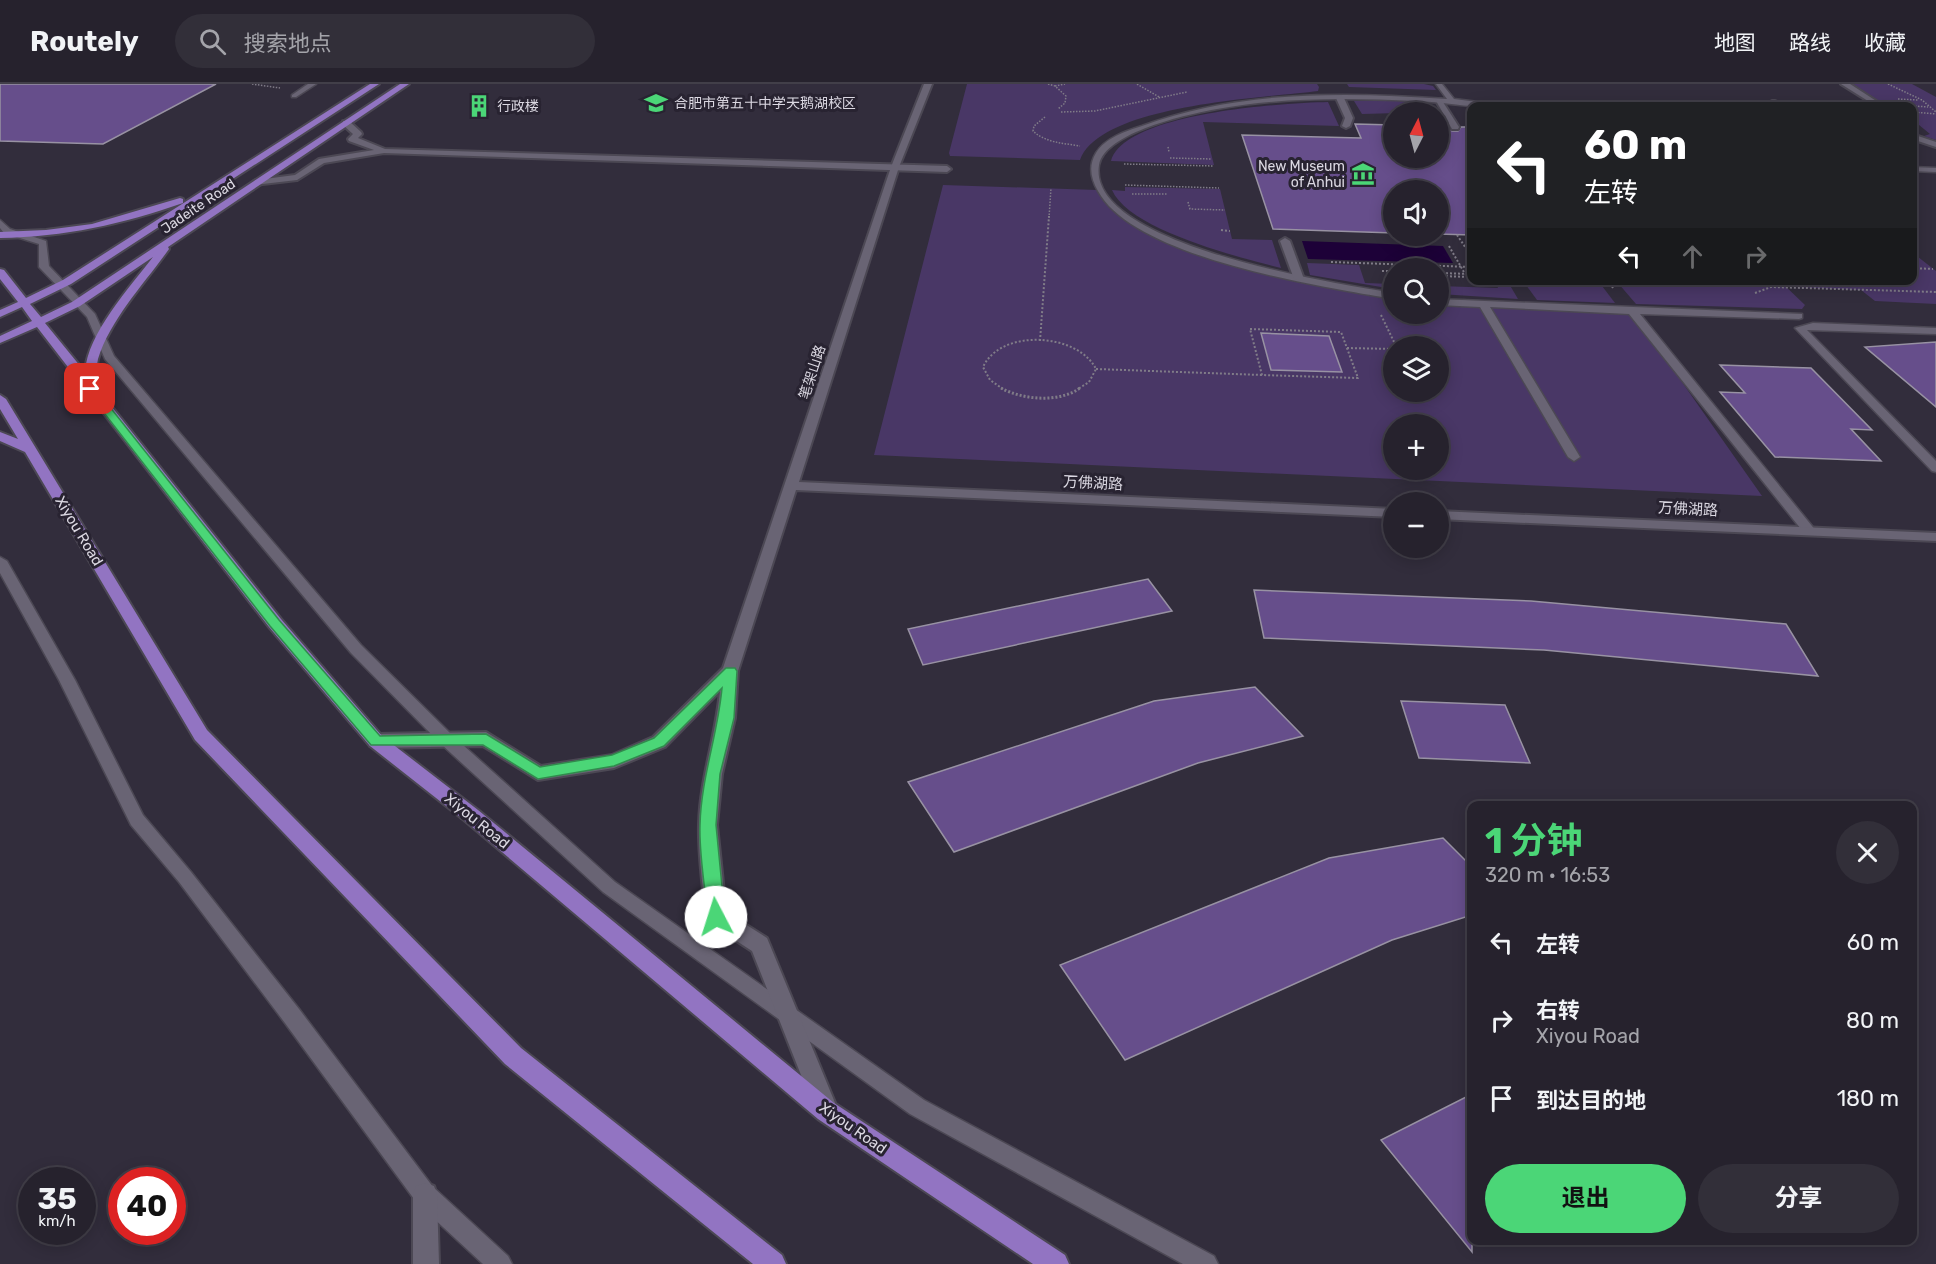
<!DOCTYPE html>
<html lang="zh">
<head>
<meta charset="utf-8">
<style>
	body { margin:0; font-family:Rubik,"Noto Sans SC",sans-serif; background:#322f39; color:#f1f3f6; height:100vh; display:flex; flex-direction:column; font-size:22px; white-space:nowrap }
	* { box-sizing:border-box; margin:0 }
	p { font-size:20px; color:#a4a4aa }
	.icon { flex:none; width:33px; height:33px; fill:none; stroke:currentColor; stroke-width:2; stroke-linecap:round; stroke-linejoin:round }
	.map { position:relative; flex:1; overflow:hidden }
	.details { position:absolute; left:1467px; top:717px; width:450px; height:444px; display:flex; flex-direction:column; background:#26222d; border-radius:12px; box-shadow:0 3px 15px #0003,0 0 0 2px #423f49 }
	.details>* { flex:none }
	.banner { position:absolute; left:1467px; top:18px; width:450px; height:183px; border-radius:12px; box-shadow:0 3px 15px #0003,0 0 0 2px #423f49; background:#202124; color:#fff; overflow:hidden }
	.needle { width:39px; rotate:6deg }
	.controls { position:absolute; left:1383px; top:18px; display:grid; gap:12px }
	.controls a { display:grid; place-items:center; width:66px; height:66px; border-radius:50%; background:#26222d; box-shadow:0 3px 15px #0003,0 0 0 2px #423f49; font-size:30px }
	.speed { position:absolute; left:18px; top:1083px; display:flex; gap:12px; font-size:30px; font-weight:700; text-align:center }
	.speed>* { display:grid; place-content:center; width:78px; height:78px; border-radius:50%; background:#26222d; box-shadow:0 3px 15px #0003,0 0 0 2px #423f49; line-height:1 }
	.speed small { font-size:15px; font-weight:400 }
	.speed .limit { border:9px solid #d22; background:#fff; color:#111 }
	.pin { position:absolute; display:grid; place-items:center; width:51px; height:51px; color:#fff; margin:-26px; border-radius:12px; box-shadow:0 3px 9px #0006 }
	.me { position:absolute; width:66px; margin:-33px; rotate:355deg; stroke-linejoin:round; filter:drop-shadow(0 0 4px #0008) }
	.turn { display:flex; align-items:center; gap:21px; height:126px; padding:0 18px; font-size:27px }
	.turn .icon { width:78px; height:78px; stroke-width:2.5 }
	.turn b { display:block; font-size:42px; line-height:51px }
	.lanes { display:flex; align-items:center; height:57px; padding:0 18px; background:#0003; justify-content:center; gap:30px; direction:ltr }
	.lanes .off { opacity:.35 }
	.round { display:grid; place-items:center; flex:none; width:63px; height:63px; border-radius:32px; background:#322f39 }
	.summary { display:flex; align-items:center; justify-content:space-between; height:102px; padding:0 18px }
	h1 { font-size:36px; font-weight:700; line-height:45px; color:#4bd677 }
	.button { display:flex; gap:12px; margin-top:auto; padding:12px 18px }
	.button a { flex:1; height:69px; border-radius:36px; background:#4bd677; color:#111; font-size:24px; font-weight:700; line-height:69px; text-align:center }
	.button a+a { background:#322f39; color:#f1f3f6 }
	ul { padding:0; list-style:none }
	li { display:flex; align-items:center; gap:18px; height:78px; padding:0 18px }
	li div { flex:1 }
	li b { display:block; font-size:22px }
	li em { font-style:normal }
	header { display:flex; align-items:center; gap:36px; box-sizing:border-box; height:84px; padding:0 30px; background:#26222d; border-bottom:2px solid #423f49 }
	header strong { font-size:28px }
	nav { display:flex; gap:33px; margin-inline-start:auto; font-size:21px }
	.search { width:420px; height:54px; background:#322f39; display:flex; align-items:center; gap:15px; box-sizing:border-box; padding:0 21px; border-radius:33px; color:#a4a4aa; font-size:22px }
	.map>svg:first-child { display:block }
	.green { fill:#493766; fill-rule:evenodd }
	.water { fill:#1d0138 }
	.building { fill:#664e8b; stroke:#9892a3; stroke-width:1.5 }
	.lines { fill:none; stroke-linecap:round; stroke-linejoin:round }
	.service-casing { stroke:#4c4854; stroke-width:3 }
	.pedestrian-casing { stroke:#4c4854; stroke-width:4 }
	.minor-casing { stroke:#4c4854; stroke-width:4 }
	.tertiary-casing { stroke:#4c4854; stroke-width:4 }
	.primary-casing { stroke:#4c4854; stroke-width:4 }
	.path-far2 { stroke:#807c88; stroke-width:1.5; stroke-dasharray:1.5 1.5; stroke-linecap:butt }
	.path-far1 { stroke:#807c88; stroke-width:2; stroke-dasharray:2 2; stroke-linecap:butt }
	.path { stroke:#807c88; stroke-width:3; stroke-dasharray:2 2; stroke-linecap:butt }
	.service { fill:#696474; fill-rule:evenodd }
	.pedestrian { fill:#696474; fill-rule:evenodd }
	.minor { fill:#696474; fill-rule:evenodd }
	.tertiary { fill:#696474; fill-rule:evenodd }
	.primary { fill:#9274c2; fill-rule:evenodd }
	.route { fill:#4bd677; stroke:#318b4d; stroke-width:1.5 }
	.labels { text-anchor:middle; stroke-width:6; stroke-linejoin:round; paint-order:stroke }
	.far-poi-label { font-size:14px; fill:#dbd8e2; stroke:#282331; text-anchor:start }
	.far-street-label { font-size:14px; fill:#dbd8e2; stroke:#282331 }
	.street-label { font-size:15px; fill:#dbd8e2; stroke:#282331 }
</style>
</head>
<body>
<header>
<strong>Routely</strong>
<div class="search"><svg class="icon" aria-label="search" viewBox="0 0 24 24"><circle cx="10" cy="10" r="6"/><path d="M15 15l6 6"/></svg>搜索地点</div>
<nav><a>地图</a><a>路线</a><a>收藏</a></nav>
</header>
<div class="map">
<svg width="1936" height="1180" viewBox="0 0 1936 1180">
	<rect width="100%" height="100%" fill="#322d3c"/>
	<!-- green -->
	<g class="green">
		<path d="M967,0H1317L1319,3L1318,7C1266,14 1101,20 1080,76L950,72L949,69Z"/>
		<polygon points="1347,0 1424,0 1433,2 1436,6 1349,3"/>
		<polygon points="1853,0 1912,0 1936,13 1936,56 1924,52 1930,50 1913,36 1912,22 1887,22"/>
		<path d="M1354,17C1374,17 1423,11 1436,28L1362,30Z"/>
		<path d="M1328,18L1339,42L1203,38L1214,81L1111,77C1125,28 1285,19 1328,18Z"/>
		<path d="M943,101L1097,106C1105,114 1113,125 1123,132C1201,184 1303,193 1393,211L1394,230H1438L1439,217L1632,227L1762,412L874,371ZM1394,262H1438V308H1394ZM1394,340H1438V386H1394Z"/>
		<path d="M1125,103L1220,105L1232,155L1272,156L1281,184C1241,174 1129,146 1112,106L1125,107Z"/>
		<polygon points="1913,169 1936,187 1936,220 1875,217 1861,206 1795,203 1787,197 1912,196"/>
		<polygon points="1307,179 1359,181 1365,199 1393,200 1393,205 1310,191"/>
		<polygon points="1671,196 1780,197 1805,221 1802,225 1636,220 1618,199 1646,200"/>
		<polygon points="1495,197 1508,198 1518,215 1439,210 1439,202 1498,204"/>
		<polygon points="1523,197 1599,198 1615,219 1537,216"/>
	</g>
	<!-- water -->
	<polygon class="water" points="1302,157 1443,162 1453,179 1308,175"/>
	<!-- building -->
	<g class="building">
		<polygon points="0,0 216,0 103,60 0,57"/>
		<polygon points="1355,40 1394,41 1394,74 1438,74 1438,42 1448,42 1452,47 1458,47 1461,43 1472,43 1472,151 1438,150 1438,106 1394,106 1394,149 1273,145 1242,51 1361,54"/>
		<polygon points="1261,249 1329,252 1342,288 1271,286"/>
		<polygon points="1936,258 1936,323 1865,263"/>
		<polygon points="1720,281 1811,284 1872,346 1851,345 1881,377 1775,373 1720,308 1745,309"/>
		<polygon points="1148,495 1172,527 923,581 908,545"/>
		<polygon points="1254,506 1531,517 1786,540 1818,592 1544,566 1264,554"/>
		<polygon points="1255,603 1303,652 1198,679 954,768 908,698 1154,617"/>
		<polygon points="1401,617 1505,621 1530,679 1419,674"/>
		<polygon points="1443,754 1472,783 1472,831 1392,856 1125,976 1060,881 1329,774"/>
		<polygon points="1472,1010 1472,1168 1381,1056"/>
	</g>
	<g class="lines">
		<!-- service casing -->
		<g class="service-casing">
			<g id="service">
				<polygon points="308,0 316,0 296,13 292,13 292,11"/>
				<path d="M1436,0H1442L1454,15L1510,22C1480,26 1447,18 1416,17C1350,14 1282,13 1217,25C1189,30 1105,48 1099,81C1086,161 1338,200 1394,209V215C1322,203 1134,174 1098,107C1091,95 1088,82 1096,69C1105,54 1126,47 1142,42C1239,6 1345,8 1447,15Z"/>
				<polygon points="1912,83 1936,84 1936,88 1912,87"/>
				<polygon points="0,136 10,145 46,157 49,182 95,230 114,272 361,561 453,652 615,798 924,1016 1214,1172 1218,1180 1183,1180 910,1030 603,808 441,660 351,569 105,275 87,233 39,183 39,160 4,149 0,144"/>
				<polygon points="1438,215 1802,230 1802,234 1799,235 1640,230 1816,447 1815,450 1805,450 1629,230 1490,223 1580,373 1574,377 1568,373 1480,223 1438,221"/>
				<polygon points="1813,239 1936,244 1936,250 1807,246 1936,377 1936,388 1932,387 1795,244"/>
				<polygon points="0,473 7,477 75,596 143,731 191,788 299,925 433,1103 508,1172 512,1180 483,1180 417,1119 285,939 179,798 131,741 59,596 0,489"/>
			</g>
		</g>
		<!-- pedestrian casing -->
		<g class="pedestrian-casing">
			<g id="pedestrian">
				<polygon points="1841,0 1850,0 1884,22 1876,22"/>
				<polygon points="1340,12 1344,14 1353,34 1350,42 1346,44 1342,42 1345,34 1336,14"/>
				<polygon points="1435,15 1441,15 1459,43 1458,45 1452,45"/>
				<polygon points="1775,17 1782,20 1782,22 1772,21 1772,17"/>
				<polygon points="1555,18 1603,20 1607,22 1555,22"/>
				<polygon points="1794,18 1802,22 1791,22 1791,18"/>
				<polygon points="1912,50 1936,58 1936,63 1912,55"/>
				<polygon points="1285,154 1290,157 1304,195 1303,197 1294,195 1280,157"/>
			</g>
		</g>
		<!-- minor casing -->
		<g class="minor-casing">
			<polygon id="minor" points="343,37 349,37 361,48 362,50 358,54 385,65 947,82 951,85 947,88 384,69 324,79 297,96 254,101 254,97 257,96 295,91 319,75 374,66 349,57 348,55 353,50 343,41"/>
		</g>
		<!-- tertiary casing -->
		<g class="tertiary-casing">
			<g id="tertiary">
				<path d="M924,0H932L899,83L799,398L1394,425V433L796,406L738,587L735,634L722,690L717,741L726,828L767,854L838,1026L834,1034L826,1038L818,1034L752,867L709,839L706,833C703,803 698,771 699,740C700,695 716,652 720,607L665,663L614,684L538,696L483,662L376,664L370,662L367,657L370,652L376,650L486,648L541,682L612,671L653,653L723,584L891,83Z"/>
				<polygon points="1438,427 1936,449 1936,457 1438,435"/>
				<polygon points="425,1099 434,1102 437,1111 439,1180 413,1180 413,1111 416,1102"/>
			</g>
		</g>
		<!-- primary casing -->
		<g class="primary-casing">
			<g id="primary">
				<path d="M370,0H379L71,200L30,220L41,233L72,218L400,0H409L168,163L169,165C145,199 111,234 98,275C96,284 97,294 96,303L281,535L382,652L478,726L834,1019L1065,1171L1069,1180H1033L818,1035L464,736L370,662L269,543L37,243L0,259V252L32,237L22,223L0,233V226L18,218L0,195V185L4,186L26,214L63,196ZM153,173C130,203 87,250 85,288L45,239L80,222Z"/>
				<path d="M180,114L183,115V119C123,140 64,153 0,154V148L46,146L92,140Z"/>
				<polygon points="0,311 6,315 207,646 521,964 782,1171 786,1180 753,1180 505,980 195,656 25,368 0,357 0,348 18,355 0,325"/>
			</g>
		</g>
		<!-- path-far2 -->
		<g class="path-far2">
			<polyline points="252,0 280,4"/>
			<polyline points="1048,0 1055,2 1066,12 1065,19 1058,25"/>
			<polyline points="1137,0 1159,13"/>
			<polyline points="1888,0 1922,16 1936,28"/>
			<polyline points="1055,2 1065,0"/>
			<polyline points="1898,15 1918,16"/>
			<polyline points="1900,21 1928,23"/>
			<polyline points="1061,28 1095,27 1187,8"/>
			<polyline points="1912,28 1936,30"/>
			<path d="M1045,33L1034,42L1033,47C1046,59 1063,59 1080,62"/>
			<polyline points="1168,63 1169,68"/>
			<polyline points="1170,74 1212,75"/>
			<polyline points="1124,80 1214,82"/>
			<polyline points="1125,101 1219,104"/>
			<polyline points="1132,110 1168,110"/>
			<polyline points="1188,118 1190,125 1225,126"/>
			<polyline points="1049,134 1051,104"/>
		</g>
		<!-- path-far1 -->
		<g class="path-far1">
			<polyline points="1912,134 1917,134"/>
			<polyline points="1221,146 1230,147"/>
			<polyline points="1457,151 1472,173"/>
			<polyline points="1449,162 1465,190"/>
			<polyline points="1331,178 1472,183"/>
			<polyline points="1912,184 1933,185"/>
			<polyline points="1382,187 1394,187"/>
			<polyline points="1438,189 1472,190"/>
			<polyline points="1438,192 1472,193"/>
			<polyline points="1607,196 1614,205"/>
			<polyline points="1643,196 1655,196"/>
			<polyline points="1755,209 1771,203 1936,208"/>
			<polyline points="1381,231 1396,262"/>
			<polygon points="1250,245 1341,248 1358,294 1262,291"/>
			<polyline points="1040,257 1049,132"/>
			<polyline points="1347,264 1394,265"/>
			<polyline points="1096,285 1262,291"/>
			<path d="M1003,305L990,296L983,283C1001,244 1078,249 1096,285L1089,298L1078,305"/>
		</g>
		<!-- path -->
		<path class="path" d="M1001,304C1023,316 1059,319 1080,304"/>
		<!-- service -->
		<use href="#service" class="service"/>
		<!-- pedestrian -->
		<use href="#pedestrian" class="pedestrian"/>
		<!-- minor -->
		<use href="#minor" class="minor"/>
		<!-- tertiary -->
		<use href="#tertiary" class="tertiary"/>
		<!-- primary -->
		<use href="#primary" class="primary"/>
	</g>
	<!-- route -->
	<path class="route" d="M87,303H94L279,536L380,652L486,650L540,683L612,671L654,654L726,584H735L737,587L734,634L720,690L716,741L725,833L722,838L716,840L710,838L708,833C705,803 699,771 700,741C701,694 718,650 722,604L664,662L614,682L538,695L483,661H371L270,542L87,307Z"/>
	<!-- icons -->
	<defs>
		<g id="school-bare" transform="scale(1.8)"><path d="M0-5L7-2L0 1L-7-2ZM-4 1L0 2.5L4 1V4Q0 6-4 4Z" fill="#4bd677" stroke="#282331" stroke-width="2.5" paint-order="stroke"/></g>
		<g id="building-bare" transform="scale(1.8)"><path d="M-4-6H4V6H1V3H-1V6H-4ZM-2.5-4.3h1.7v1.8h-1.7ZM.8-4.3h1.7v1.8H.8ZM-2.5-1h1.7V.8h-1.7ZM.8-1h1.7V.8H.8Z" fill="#4bd677" stroke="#282331" stroke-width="2.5" paint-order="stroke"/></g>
		<g id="museum-bare" transform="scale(1.8)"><path d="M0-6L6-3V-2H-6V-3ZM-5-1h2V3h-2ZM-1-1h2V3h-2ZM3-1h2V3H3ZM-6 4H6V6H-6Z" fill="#4bd677" stroke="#282331" stroke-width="2.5" paint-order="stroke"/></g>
	</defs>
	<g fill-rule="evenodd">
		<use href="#school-bare" x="656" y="19"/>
		<use href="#building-bare" x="479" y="22"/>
		<use href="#museum-bare" x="1363" y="90"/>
	</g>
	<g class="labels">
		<!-- far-poi labels -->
		<g class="far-poi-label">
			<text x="674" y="24">合肥市第五十中学天鹅湖校区</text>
			<text x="497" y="27">行政楼</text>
			<text x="1345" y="87" text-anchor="end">New Museum<tspan x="1345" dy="16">of Anhui</tspan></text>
		</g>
		<!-- far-street labels -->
		<g class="far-street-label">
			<text transform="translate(198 122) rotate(-34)" y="5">Jadeite Road</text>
			<text transform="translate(812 288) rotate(-72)" y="5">笔架山路</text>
		</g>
		<!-- street labels -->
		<g class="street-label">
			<text transform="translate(1093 399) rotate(3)" y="5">万佛湖路</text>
			<text transform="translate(1688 425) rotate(3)" y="5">万佛湖路</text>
			<text transform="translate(79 447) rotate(59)" y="5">Xiyou Road</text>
			<text transform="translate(477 737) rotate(39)" y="5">Xiyou Road</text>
			<text transform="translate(853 1044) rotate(35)" y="5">Xiyou Road</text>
		</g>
	</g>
</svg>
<div class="controls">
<a><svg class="needle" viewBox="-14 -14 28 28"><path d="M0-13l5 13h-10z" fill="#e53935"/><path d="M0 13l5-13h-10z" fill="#a4a4aa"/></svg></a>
<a><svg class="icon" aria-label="sound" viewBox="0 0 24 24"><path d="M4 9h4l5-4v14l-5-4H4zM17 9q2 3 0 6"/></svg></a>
<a><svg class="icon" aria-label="search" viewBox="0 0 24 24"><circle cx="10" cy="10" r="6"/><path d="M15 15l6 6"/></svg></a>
<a><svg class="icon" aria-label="layers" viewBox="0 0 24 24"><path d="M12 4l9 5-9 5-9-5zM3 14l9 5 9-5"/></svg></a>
<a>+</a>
<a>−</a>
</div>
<div class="speed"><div>35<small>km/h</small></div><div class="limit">40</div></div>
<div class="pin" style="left:90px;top:305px;background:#d93025"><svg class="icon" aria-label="arrive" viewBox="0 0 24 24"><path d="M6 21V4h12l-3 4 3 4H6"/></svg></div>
<svg class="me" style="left:716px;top:833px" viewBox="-20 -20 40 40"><circle r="19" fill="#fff"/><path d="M0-13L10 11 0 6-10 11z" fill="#4bd677"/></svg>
<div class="banner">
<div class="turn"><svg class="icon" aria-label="left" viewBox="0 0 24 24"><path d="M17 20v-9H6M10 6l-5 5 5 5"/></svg><div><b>60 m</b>左转</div></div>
<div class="lanes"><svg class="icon" aria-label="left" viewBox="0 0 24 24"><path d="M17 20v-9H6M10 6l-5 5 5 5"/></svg><svg class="icon off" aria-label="ahead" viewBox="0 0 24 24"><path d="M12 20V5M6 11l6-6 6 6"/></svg><svg class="icon off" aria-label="right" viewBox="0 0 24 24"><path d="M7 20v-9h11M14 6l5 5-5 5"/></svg></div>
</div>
<section class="details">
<div class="summary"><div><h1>1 分钟</h1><p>320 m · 16:53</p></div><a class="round"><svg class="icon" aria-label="close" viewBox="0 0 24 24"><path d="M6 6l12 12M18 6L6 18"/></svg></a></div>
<ul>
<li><svg class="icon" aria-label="left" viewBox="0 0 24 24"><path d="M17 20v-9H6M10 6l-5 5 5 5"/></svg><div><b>左转</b></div><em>60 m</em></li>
<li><svg class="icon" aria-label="right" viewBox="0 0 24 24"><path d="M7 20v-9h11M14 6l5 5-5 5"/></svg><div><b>右转</b><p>Xiyou Road</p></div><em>80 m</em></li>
<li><svg class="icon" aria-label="arrive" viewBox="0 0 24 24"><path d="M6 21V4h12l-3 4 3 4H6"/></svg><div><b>到达目的地</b></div><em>180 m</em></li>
</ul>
<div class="button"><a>退出</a><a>分享</a></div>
</section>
</div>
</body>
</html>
